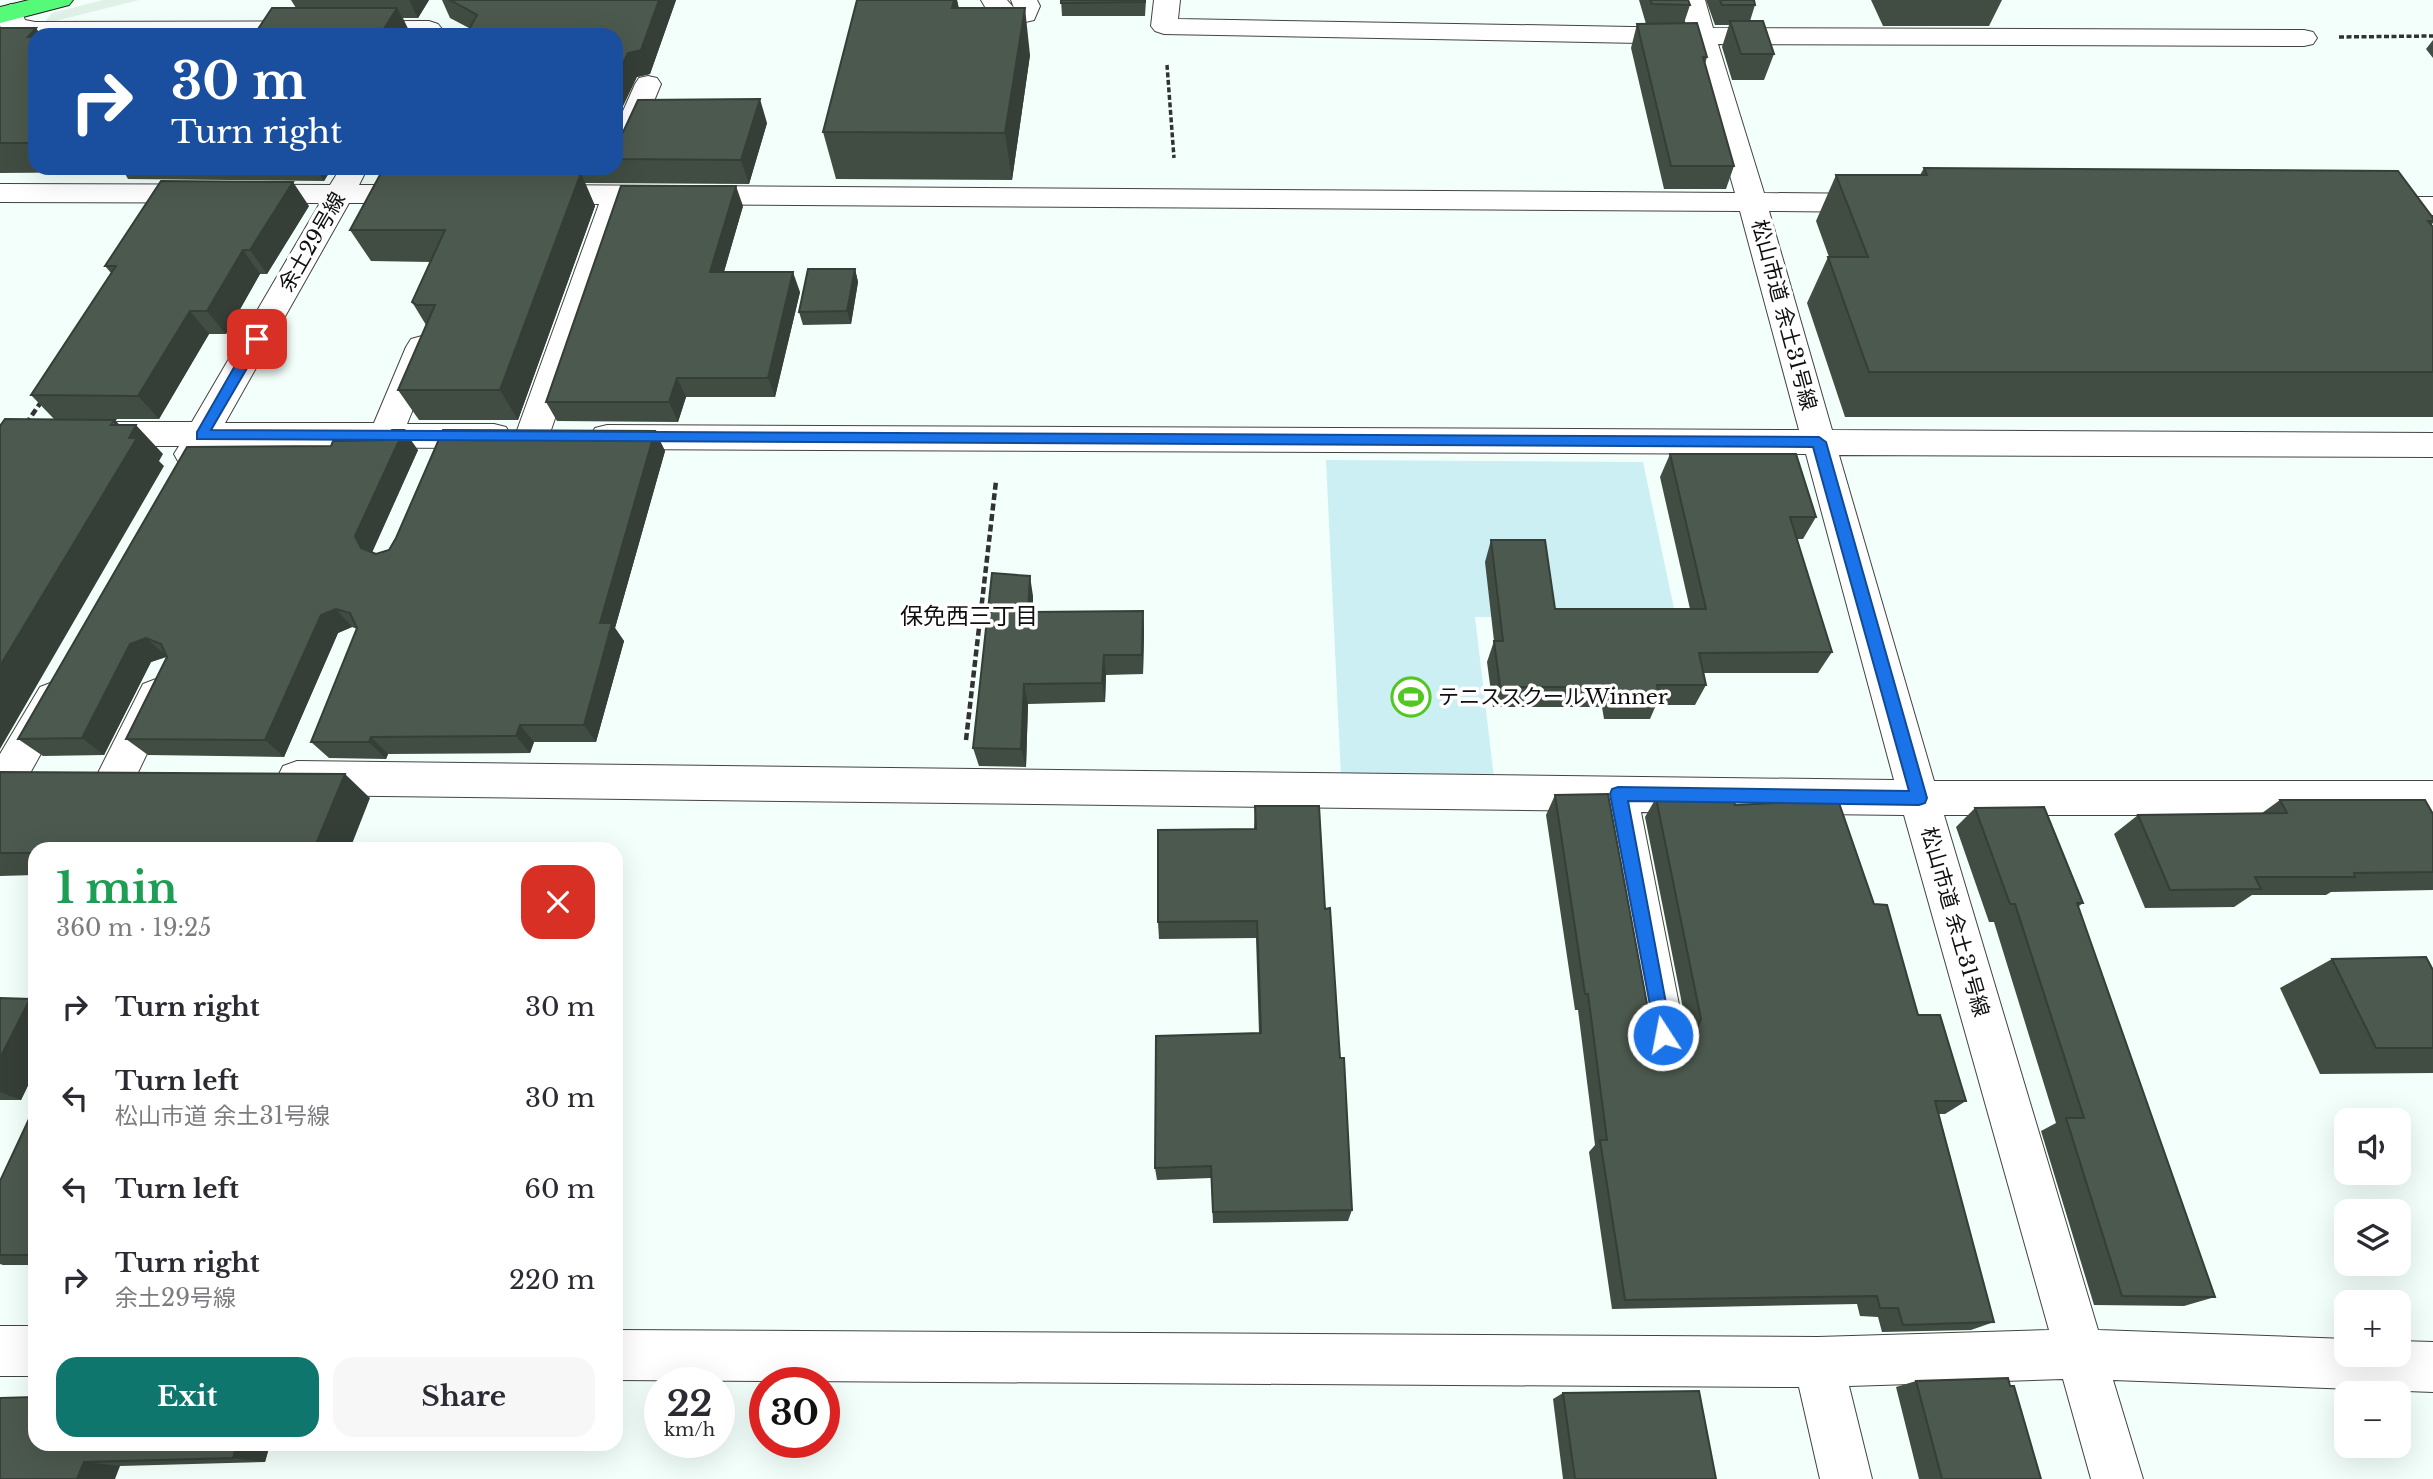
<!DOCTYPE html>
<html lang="en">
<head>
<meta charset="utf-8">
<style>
	body { margin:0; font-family:"Libre Baskerville","Noto Sans JP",serif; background:#f7f7f7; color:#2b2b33; height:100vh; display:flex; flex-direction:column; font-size:26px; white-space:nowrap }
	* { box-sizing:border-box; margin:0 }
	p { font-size:23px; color:#7c7c81 }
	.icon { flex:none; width:38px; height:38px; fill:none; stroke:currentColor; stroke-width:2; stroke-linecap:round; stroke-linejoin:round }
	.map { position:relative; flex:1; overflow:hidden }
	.drawer { position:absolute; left:28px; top:842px; width:595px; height:609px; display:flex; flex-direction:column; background:#fff; border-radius:21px; box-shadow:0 7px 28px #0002 }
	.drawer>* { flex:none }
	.hud { position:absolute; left:28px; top:28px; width:595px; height:147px; border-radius:21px; box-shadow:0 7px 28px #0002; background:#1a4fa0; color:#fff; overflow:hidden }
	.controls { position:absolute; left:2334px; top:1108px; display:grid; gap:14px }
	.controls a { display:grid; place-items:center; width:77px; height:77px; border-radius:14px; background:#fff; box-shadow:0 7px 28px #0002; font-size:35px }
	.speed { position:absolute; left:644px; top:1367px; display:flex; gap:14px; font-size:35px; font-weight:700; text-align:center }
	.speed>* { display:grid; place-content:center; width:91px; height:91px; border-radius:50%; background:#fff; box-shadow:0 7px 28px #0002; line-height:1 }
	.speed small { font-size:18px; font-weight:400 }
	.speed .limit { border:10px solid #d22; background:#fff; color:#111 }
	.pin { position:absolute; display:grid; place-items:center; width:60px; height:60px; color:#fff; margin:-30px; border-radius:14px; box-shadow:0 4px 10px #0006 }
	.me { position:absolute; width:77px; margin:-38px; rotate:349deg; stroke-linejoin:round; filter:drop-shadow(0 0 5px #0008) }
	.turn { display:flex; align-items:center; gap:24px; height:147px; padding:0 28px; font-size:32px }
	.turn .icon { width:91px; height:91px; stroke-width:2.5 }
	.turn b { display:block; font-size:49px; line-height:60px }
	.round { display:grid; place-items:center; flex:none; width:74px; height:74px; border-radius:21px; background:#f7f7f7 }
	.overview { display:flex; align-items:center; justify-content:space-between; height:119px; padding:0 28px }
	h1 { font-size:42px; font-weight:700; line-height:52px; color:#1e9e55 }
	.button { display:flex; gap:14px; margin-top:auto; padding:14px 28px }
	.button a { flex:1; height:80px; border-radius:21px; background:#0f766e; color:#fff; font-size:28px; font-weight:700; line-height:80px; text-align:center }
	.button a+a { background:#f7f7f7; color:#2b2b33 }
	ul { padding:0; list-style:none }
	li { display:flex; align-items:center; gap:21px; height:91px; padding:0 28px }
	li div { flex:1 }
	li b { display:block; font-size:26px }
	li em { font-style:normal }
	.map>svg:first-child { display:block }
	.pitch { fill:#cceff3 }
	.plaza { fill:#e0f1e8 }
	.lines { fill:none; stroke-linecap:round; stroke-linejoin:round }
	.minor-casing { stroke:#434343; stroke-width:2 }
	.highway-casing { stroke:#212121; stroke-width:2 }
	.path-far1 { stroke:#323232; stroke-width:3.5; stroke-dasharray:5 2.5; stroke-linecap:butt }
	.path { stroke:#323232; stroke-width:4.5; stroke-dasharray:7 3.5; stroke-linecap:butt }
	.minor { fill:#fff; fill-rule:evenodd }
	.highway { fill:#56fa79; fill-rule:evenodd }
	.wall { fill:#414d43 }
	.shaded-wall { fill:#353e37 }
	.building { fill:#4c594e; stroke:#353e37; stroke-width:2 }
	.route { fill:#1a73e8; stroke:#114b97; stroke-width:2 }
	.labels { text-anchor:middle; stroke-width:7; stroke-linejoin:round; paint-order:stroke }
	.street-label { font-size:21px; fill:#101010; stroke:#fff }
	.poi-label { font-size:21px; fill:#101010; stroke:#fff; text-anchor:start }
	.neighbourhood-label { font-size:23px; fill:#101010; stroke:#fff }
</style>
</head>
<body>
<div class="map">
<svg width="2433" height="1479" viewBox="0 0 2433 1479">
	<rect width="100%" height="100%" fill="#f3fffa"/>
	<!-- pitch -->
	<polygon class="pitch" points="1326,460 1643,462 1676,618 1475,617 1494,778 1341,777"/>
	<!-- plaza -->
	<polygon class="plaza" points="103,0 139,0 43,24 52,13"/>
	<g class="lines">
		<!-- minor casing -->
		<g class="minor-casing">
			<g id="minor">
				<polygon points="981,0 1007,0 1014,8 1011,0 1037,0 1040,6 1034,20 1013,25 991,17"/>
				<polygon points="1154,0 1180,0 1178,19 1687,28 1679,0 1705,0 1713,28 2304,30 2313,32 2317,38 2313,44 2304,46 1718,44 1764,193 1877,194 1887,196 1891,203 1887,210 1877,212 1769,211 1832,430 2433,433 2433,457 1839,455 1934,781 2433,781 2433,815 1944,815 2098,1330 2347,1339 2347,1354 2399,1354 2399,1341 2433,1342 2433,1392 2113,1380 2143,1479 2091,1479 2063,1379 1849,1386 1872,1479 1820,1479 1799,1387 616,1380 616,1330 1818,1337 2049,1330 1904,815 1641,812 1685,1035 1678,1050 1663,1056 1648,1050 1641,1035 1601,811 297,795 283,790 277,778 283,766 297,761 1894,780 1806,454 607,449 595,446 590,437 595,428 607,425 1799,430 1740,211 628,204 549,436 544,445 532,448 520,445 515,436 599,204 538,203 528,200 524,194 528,188 538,185 1735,193 1692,44 1164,34 1155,31 1151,26"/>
				<polygon points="11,4 20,7 25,20 35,22 429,21 438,24 442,29 436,35 35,35 35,38 4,31 0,26 0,9"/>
				<polygon points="648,76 657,78 661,84 630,159 626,165 616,168 616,127 635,84 639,78"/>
				<polygon points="357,168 364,175 359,185 421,185 431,188 435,194 431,200 421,203 349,203 225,423 374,423 406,347 411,339 422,336 433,339 438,347 407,424 494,424 506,427 511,436 506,445 494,448 212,447 203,463 191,466 179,463 174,454 179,446 92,446 80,443 75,434 80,425 92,422 192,422 320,203 0,202 0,184 330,185 340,169"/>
				<polygon points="2372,197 2433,197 2433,215 2372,215 2362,213 2358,206 2362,199"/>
				<polygon points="156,679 169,684 175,695 131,787 117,792 103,787 97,775 103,763 143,684"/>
				<polygon points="53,682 66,687 72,698 14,802 0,807 0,754 40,687"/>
				<rect x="0" y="1326" width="35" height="50"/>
			</g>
		</g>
		<!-- highway casing -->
		<g class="highway-casing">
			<polygon id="highway" points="29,0 73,0 69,5 0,23 0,7"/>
		</g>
		<!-- path-far1 -->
		<g class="path-far1">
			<polyline points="2339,37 2433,36"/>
			<polyline points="1167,65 1174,158"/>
		</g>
		<!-- path -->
		<g class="path">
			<polyline points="26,424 41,402"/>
			<polyline points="966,740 996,481"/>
		</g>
		<!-- minor -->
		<use href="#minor" class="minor"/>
		<!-- highway -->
		<use href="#highway" class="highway"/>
	</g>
	<!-- wall -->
	<g class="wall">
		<polygon points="291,0 429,0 418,18 403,18 411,35 254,35 296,8"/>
		<polygon points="442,0 676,0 650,74 637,77 469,28 450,18"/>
		<polygon points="857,0 957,0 959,8 1030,55 1012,180 836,179 823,132"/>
		<polygon points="1061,0 1146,0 1145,16 1062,16"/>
		<polygon points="1639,0 1688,0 1690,5 1684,23 1707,57 1705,64 1734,166 1726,189 1664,189 1631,48 1637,24 1646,24"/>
		<polygon points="1706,0 1754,0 1755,5 1750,21 1774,54 1764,80 1732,80 1722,47 1729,25 1715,25"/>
		<polygon points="1871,0 2002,0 1989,26 1883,26"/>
		<polygon points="0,28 35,35 35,168 332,168 324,181 128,179 124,172 0,173"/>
		<polygon points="2433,40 2433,58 2426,49"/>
		<polygon points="767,123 749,184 585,183 595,206 518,420 419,420 398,390 426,325 412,302 430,262 371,261 350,230 408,173 405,168 616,168 616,143"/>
		<polygon points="1924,168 2433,218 2433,223 2431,225 2433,227 2433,417 1845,417 1807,303 1828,257 1829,257 1816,221 1836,175 1920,175"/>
		<polygon points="309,206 267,274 260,274 226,334 209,334 159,419 54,419 31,395 111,273 105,266"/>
		<polygon points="743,206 724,272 800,292 775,397 686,397 678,422 557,421 546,402"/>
		<polygon points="855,269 858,282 851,324 803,325 799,312"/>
		<polygon points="655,431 665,451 615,628 624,641 596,742 534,742 530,753 388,754 386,759 329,758 311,742 357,629 352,627 338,633 284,757 148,755 126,739 167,657 151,662 104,755 43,756 18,739 187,447 418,450 372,552 376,554 389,550"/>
		<polygon points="1670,454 1816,517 1803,539 1797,539 1832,652 1818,673 1704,673 1706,685 1695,705 1656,705 1650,719 1604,719 1602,707 1493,707 1487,662 1494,641 1485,562 1491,540 1555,609 1690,609 1660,477"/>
		<polygon points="1033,596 1033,612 1143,611 1144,631 1143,674 1106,675 1105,702 1028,704 1026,767 979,766 973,748"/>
		<polygon points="0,772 370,798 35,849 35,875 0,876"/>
		<polygon points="1555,795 1658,1036 1675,1044 1685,1040 1688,1034 1645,817 1656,798 1735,805 1874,904 1918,1015 1966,1101 1945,1114 1939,1114 1994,1322 1971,1330 1882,1332 1878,1317 1860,1316 1857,1304 1612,1309 1589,1152 1595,1145 1578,1010 1575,1010 1546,815"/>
		<polygon points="2280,800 2433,814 2433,890 2331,892 2326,895 2252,895 2234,907 2145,908 2114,834 2138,815 2262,813"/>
		<polygon points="1255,806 1325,909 1340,1058 1352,1210 1348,1221 1213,1223 1211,1178 1157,1180 1155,1168 1259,1033 1256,938 1159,939 1158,922 1254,829"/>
		<polygon points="1975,808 2083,903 2078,907 2215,1297 2184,1306 2094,1305 2041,1131 2056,1123 1994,922 1989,922 1956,827"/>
		<polygon points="2332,959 2433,970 2433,1073 2320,1074 2280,988"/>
		<polygon points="0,998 30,999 35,1001 35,1071 21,1100 0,1100"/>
		<polygon points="35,1119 35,1265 3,1265 0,1264 0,1181"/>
		<polygon points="1916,1381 2041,1479 1919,1479 1896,1387"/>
		<polygon points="1563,1393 1716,1479 1563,1479 1553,1399"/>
		<polygon points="35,1397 270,1444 265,1462 120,1466 0,1479"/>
	</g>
	<!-- shaded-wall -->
	<g class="shaded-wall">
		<polygon points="409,0 429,0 418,18"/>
		<polygon points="659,0 676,0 650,74 637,77 616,121 616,77 628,53"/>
		<polygon points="954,0 957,0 963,36 952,8"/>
		<polygon points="397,8 411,35 380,35"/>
		<polygon points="1025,8 1030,55 1012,180 1005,133"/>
		<polygon points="36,28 41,35 35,35 35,46 28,37"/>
		<polygon points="760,99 767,123 749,184 741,160"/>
		<polygon points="316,168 332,168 324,181"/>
		<polygon points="581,173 595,206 518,420 500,390"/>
		<polygon points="293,182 309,206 267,274 250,250"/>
		<polygon points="736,186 743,206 718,292 710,272"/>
		<polygon points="243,250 260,274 226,334 207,311"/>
		<polygon points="855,269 858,282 851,324 847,311"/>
		<polygon points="793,272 800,292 775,397 768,378"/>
		<polygon points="190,311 209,334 159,419 138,396"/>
		<polygon points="677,378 686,397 678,422 669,402"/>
		<polygon points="115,420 130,436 136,425 163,454 159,461 164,466 0,749 0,666"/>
		<polygon points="404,430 418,450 371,555 361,548 355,536"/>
		<polygon points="655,431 665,451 615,628 624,641 596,742 584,725 600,623"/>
		<polygon points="1030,576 1033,596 1032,632 1028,612"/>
		<polygon points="336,609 352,627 338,633 284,757 265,740 321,615"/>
		<polygon points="1143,611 1144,631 1143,674 1142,655"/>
		<polygon points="146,638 167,656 151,662 104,755 82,738 130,644"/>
		<polygon points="1104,655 1106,675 1105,702 1102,683"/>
		<polygon points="1024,684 1028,704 1026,767 1021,749"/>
		<polygon points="520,725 534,742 530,753 516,736"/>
		<polygon points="371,737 388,754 386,759 369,742"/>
		<polygon points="345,774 370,798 350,849 314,849"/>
		<polygon points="30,999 35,1001 35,1071 21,1100 0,1092 0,1058"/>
		<polygon points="237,1444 270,1444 265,1462 233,1458"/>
		<polygon points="84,1462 120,1466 115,1479 77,1479"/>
	</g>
	<!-- building -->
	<g class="building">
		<polygon points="450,0 659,0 641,50 628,53 616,77 616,35 466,35 477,15"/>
		<polygon points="857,0 954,0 952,8 1025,8 1005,133 823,132"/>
		<polygon points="1061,0 1145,0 1145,2 1061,3"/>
		<polygon points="1650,0 1688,0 1690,5 1652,4"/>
		<polygon points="1720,0 1754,0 1755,5 1722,5"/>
		<polygon points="272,8 397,8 380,35 254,35"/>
		<polygon points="1730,21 1763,21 1774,54 1741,54"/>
		<polygon points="1697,23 1707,57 1703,57 1734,166 1671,166 1637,24"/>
		<polygon points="0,28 36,28 28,37 35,37 35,143 0,143"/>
		<polygon points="760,99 741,160 616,159 616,143 618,143 638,100"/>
		<polygon points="1924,168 2398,171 2433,218 2433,221 2428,221 2433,227 2433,372 1869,372 1828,257 1868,257 1836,175 1927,175"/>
		<polygon points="381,173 581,173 500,390 398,390 435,305 417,305 412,302 445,230 350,230"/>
		<polygon points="161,181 293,182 250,250 243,250 207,311 190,311 138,396 31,395 116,266 105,266"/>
		<polygon points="621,186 736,186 710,272 793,272 768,378 677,378 669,402 546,402"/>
		<polygon points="808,269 855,269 847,311 799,312"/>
		<polygon points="5,419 115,420 111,425 136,425 129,438 137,438 0,666 0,426"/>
		<polygon points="392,430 404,430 355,536 361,548 376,554 389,550 396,538 443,430 655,431 600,623 612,623 584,725 520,725 516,736 371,737 369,742 311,742 357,628 350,613 336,609 321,615 265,740 126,739 167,657 161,644 146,638 130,644 82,738 18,739 187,447 331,446 333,441 388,440"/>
		<polygon points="1670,454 1796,454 1816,517 1790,517 1832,652 1699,653 1706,685 1657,685 1660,698 1613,698 1611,687 1500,687 1494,641 1503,641 1491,540 1545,540 1555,609 1706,609"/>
		<polygon points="992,573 1030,576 1028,612 1143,611 1142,655 1104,655 1102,683 1024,684 1021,749 973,748"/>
		<polygon points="0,772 345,774 314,849 35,849 35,853 0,853"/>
		<polygon points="1608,794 1650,1020 1658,1036 1675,1044 1692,1038 1701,1019 1656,798 1733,797 1735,805 1838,800 1874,904 1887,905 1918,1015 1940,1015 1966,1101 1935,1101 1994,1322 1903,1325 1898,1308 1880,1308 1877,1296 1625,1300 1600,1140 1607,1140 1588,994 1585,994 1555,795"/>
		<polygon points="2280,800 2425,800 2433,814 2433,872 2354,873 2355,877 2255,877 2261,889 2170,890 2138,815 2287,813"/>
		<polygon points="1255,806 1319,806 1325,909 1330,908 1340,1058 1344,1058 1352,1210 1213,1212 1211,1166 1155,1168 1156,1036 1261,1033 1257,921 1158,922 1158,830 1256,829"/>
		<polygon points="2044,807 2083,903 2077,903 2215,1297 2122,1296 2066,1118 2084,1118 2015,904 2010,904 1975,808"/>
		<polygon points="2426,957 2433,970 2433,1048 2376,1048 2332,959"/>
		<polygon points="0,998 30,999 0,1058"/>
		<polygon points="29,1119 35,1119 35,1255 0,1255 0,1181"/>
		<polygon points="2008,1378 2010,1386 2014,1386 2041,1479 1942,1479 1916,1381"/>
		<polygon points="1699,1391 1716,1479 1575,1479 1563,1393"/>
		<polygon points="35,1397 35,1444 237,1444 233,1458 84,1462 77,1479 0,1479 0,1398"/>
	</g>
	<!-- route -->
	<polygon class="route" points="257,334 264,339 211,430 1819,437 1826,442 1927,798 1925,803 1919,805 1628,801 1672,1035 1669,1042 1663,1044 1657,1042 1610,794 1612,789 1618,787 1909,791 1813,447 197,439 197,432 252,336"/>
	<!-- icons -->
	<defs>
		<g id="stadium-ring" transform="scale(2.0125)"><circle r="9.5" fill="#fff" stroke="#51c820" stroke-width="1.5"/><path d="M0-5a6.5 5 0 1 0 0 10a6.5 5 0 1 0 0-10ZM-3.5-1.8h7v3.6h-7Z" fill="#51c820"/></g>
	</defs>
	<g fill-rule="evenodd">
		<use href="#stadium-ring" x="1411" y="697"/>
	</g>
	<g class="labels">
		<!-- street labels -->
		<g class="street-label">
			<text transform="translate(312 242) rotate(-60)" y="7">余土29号線</text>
			<text transform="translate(1784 315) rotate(75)" y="7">松山市道 余土31号線</text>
			<text transform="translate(1955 922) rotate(74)" y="7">松山市道 余土31号線</text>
		</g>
		<!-- poi labels -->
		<g class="poi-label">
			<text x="1438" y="704">テニススクールWinner</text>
		</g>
		<!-- neighbourhood labels -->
		<g class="neighbourhood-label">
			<text x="969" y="624">保免西三丁目</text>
		</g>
	</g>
</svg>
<div class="controls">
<a><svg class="icon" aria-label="sound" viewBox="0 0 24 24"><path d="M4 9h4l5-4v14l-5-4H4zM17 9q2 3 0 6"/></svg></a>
<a><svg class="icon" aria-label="layers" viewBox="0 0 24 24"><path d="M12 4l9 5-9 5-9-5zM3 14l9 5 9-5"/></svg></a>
<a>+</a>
<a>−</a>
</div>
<div class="speed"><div>22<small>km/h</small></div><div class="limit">30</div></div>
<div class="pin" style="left:257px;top:339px;background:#d93025"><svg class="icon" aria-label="arrive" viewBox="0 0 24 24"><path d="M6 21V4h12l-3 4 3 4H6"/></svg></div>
<svg class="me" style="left:1663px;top:1035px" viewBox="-20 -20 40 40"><circle r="17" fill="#1a73e8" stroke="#fff" stroke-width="3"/><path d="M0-11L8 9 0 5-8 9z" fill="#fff"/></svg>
<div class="hud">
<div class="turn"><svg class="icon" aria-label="right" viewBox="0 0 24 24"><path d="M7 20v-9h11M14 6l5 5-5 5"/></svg><div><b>30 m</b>Turn right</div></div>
</div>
<section class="drawer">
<div class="overview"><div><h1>1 min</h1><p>360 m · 19:25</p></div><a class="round" style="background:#d93025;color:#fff"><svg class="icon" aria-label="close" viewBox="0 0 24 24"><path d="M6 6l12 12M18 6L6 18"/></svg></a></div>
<ul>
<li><svg class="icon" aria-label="right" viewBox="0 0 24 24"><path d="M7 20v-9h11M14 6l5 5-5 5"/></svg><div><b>Turn right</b></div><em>30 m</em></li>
<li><svg class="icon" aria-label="left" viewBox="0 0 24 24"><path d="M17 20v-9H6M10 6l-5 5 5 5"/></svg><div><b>Turn left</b><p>松山市道 余土31号線</p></div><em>30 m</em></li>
<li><svg class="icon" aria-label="left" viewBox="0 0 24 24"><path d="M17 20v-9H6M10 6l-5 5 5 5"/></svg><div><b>Turn left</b></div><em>60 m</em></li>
<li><svg class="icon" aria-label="right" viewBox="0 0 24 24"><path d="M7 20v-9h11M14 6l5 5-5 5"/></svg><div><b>Turn right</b><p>余土29号線</p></div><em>220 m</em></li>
</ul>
<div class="button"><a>Exit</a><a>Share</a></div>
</section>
</div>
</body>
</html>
